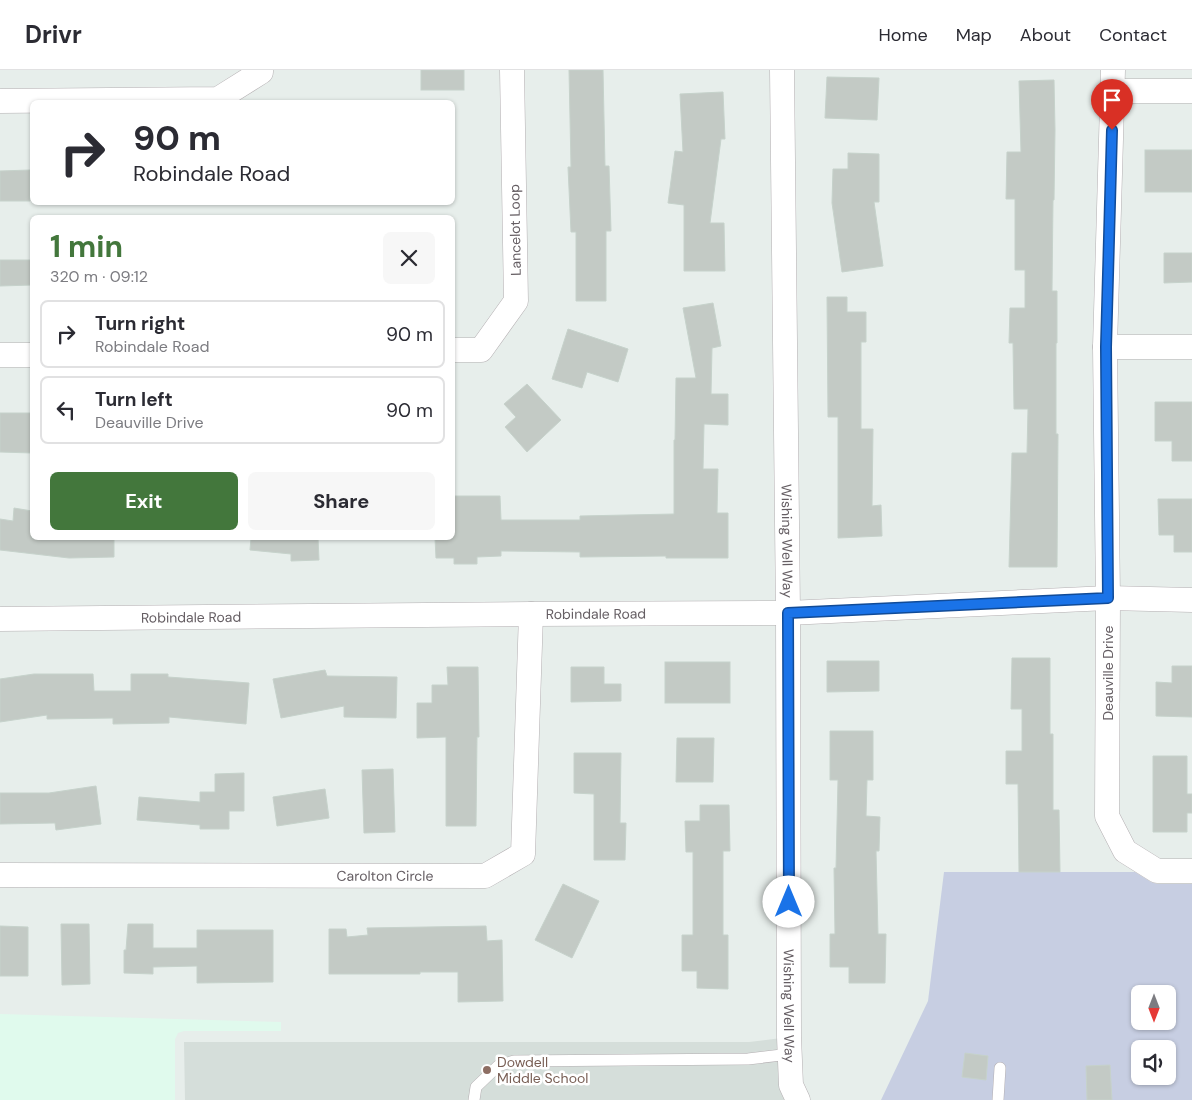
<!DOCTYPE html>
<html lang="en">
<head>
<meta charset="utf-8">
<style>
	body { margin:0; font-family:"DM Sans",sans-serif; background:#f7f7f7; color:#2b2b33; height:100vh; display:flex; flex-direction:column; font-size:19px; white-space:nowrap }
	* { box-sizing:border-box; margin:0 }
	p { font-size:16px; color:#7c7c81 }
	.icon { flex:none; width:28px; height:28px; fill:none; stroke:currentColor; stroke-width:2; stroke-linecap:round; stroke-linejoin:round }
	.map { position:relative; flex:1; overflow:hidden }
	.sheet { position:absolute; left:30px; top:145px; width:425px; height:325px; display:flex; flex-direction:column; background:#fff; border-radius:8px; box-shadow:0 1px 4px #0004 }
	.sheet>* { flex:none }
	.guide { position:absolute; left:30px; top:30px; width:425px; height:105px; border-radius:8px; box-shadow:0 1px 4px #0004; background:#fff; color:#2b2b33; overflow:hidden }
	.needle { width:32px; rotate:180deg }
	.fabs { position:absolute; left:1131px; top:915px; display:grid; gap:10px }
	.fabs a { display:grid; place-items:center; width:45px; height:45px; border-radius:8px; background:#fff; box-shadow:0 1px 4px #0004; font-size:25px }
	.pin { position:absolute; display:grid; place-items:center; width:42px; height:42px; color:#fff; margin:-51px -21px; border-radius:50% 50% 50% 0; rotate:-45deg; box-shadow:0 0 5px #0007 }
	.pin .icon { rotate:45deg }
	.me { position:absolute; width:55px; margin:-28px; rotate:0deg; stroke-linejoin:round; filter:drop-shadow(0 0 4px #0008) }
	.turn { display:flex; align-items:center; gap:18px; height:105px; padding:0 20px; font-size:22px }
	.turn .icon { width:65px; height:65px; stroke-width:2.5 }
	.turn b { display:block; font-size:35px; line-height:42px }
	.round { display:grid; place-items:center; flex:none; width:52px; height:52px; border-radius:8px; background:#f7f7f7 }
	.summary { display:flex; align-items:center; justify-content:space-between; height:85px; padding:0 20px }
	h1 { font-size:30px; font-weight:700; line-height:38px; color:#43773c }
	.action { display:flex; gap:10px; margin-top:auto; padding:10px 20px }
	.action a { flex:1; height:58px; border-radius:8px; background:#43773c; color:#fff; font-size:20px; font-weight:700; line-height:58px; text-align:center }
	.action a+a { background:#f7f7f7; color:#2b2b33 }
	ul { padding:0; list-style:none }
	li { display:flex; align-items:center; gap:15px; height:68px; margin:0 10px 8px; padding:0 10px; border:2px solid #e1e1e2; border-radius:8px }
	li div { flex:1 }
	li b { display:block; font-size:19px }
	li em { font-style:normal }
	header { display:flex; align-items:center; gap:30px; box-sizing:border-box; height:70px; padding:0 25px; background:#fff; border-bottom:1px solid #e1e1e2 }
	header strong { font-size:24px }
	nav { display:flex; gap:28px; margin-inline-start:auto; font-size:18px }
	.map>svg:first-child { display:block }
	.commercial { fill:#e0faed }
	.education { fill:#d5deda }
	.green { fill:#c7cee2; fill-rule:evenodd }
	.building { fill:#c3cac5; stroke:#c6d2cb }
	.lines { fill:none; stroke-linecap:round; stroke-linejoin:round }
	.lane-casing { stroke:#b4afb2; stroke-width:12 }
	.street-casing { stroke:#b4afb2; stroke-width:25 }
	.lane { stroke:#fff; stroke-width:11 }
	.street { stroke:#fff; stroke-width:24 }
	.route-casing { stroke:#114b97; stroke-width:12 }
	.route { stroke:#1a73e8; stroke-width:9 }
	.education-dot { fill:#8d6e63; stroke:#fff; stroke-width:2 }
	.labels { text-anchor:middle; stroke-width:5; stroke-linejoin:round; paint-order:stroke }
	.street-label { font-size:14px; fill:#655e63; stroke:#fff }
	.education-label { font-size:14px; fill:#785e54; stroke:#fff; text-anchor:start }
</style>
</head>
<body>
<header>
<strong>Drivr</strong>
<nav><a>Home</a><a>Map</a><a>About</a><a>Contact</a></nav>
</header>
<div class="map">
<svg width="1192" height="1030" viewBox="0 0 1192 1030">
	<rect width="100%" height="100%" fill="#e7eeeb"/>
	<!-- commercial -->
	<polygon class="commercial" points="0,944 281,952 281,961 184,961 178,963 175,969 175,1030 0,1030"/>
	<!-- education -->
	<polygon class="education" points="789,967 798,1030 185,1030 184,972 749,972"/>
	<!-- green -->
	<path class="green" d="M944,802H1135L1151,812L1157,814H1192V1030H881L928,931ZM1140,924H1168V951H1140ZM1140,979H1168V1006H1140Z"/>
	<!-- building -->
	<g class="building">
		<rect x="421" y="0" width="43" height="20"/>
		<polygon points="569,0 603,0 605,96 609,96 611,161 606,161 606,231 576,231 576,162 571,162 568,97 571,97"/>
		<polygon points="827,7 879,8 877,50 825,48"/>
		<polygon points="1054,10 1055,60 1054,130 1053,130 1052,221 1057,221 1057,273 1056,273 1056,364 1058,364 1057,497 1009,497 1012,383 1027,383 1028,339 1014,339 1013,273 1009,273 1010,238 1025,238 1025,200 1015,200 1015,129 1006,129 1007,82 1021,82 1019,11"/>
		<polygon points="723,22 725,69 721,69 710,153 724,153 725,201 684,201 684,135 668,133 675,81 683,82 680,24"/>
		<rect x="1145" y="80" width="47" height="42"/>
		<polygon points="848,83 879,84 879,132 874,132 883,196 842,202 832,133 833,99 848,99"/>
		<polygon points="30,100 30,131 0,131 0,101"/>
		<polygon points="1164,183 1192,183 1192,212 1164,213"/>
		<polygon points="0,190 32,190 32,215 0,216"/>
		<polygon points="827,227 847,227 847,242 866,242 866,272 861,272 861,359 873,359 872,436 881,435 882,466 838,468 838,347 828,347"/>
		<polygon points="713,233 721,276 712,278 711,324 728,324 728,355 704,354 703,399 718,399 717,443 728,443 728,488 666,488 666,486 580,487 580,482 501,481 501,486 477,487 477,494 454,494 454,488 436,488 435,468 452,468 452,426 500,426 501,450 580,450 580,446 674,444 674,370 675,370 676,308 696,308 683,238"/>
		<polygon points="568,259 628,279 618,312 587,302 582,318 552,309"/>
		<polygon points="527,314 561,350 527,382 505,357 516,347 504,334"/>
		<polygon points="1155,332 1192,332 1192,391 1172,391 1172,371 1155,371"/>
		<polygon points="0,343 32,343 32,383 0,382"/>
		<polygon points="1158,429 1192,429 1192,482 1174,482 1174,465 1159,465"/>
		<polygon points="14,438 32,441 32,468 114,468 114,487 69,488 0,480 0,449 13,451"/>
		<polygon points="251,468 318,468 319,490 291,491 291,484 250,480"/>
		<polygon points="1012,588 1050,588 1050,664 1053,664 1053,740 1059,740 1060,802 1019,802 1018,714 1006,714 1006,681 1022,681 1022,639 1011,639"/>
		<polygon points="827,591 879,591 879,621 827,622"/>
		<rect x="665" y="592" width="65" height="41"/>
		<polygon points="1172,596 1192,596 1192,647 1156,646 1156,612 1172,613"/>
		<polygon points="447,597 478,597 479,667 477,667 476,756 446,756 446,667 417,668 417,633 432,633 432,615 448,615"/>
		<polygon points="571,597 604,597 604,614 621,614 621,631 571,632"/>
		<polygon points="325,600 327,606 397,607 396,648 344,647 344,636 281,648 273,609"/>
		<polygon points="34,604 93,604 94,621 131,621 131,604 168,604 168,607 249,613 246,654 169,647 169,653 113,654 113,648 47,649 47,645 0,652 0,609"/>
		<polygon points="830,661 873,661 873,710 867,710 866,746 880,747 879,781 876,781 878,864 886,864 885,913 849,913 849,897 830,897 830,864 835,864 834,798 836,798 838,710 830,710"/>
		<polygon points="677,668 714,668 713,712 676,712"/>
		<polygon points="574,683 621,683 620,753 626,753 625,790 594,790 594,724 574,723"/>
		<polygon points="1153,686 1187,686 1187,724 1192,724 1192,743 1187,743 1187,762 1153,762"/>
		<polygon points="393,699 395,762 364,763 362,700"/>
		<polygon points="244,703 244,741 229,741 229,759 200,759 200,755 137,750 139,727 200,732 200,722 215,722 215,704"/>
		<polygon points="96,716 101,754 56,760 55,753 0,754 0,723 49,723"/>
		<polygon points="325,719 329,748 277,756 273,727"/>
		<polygon points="700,735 729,735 730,781 723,781 723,865 728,865 728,919 697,918 697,901 682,901 682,865 693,865 693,782 686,782 685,751 700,751"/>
		<polygon points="563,814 599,831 572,888 535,870"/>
		<polygon points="61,854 89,854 90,914 62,915"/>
		<polygon points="128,854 153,854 153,878 197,878 197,860 273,860 273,912 197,913 197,896 153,897 153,904 124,903 124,880 126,880"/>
		<polygon points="0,856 28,857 28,906 0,906"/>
		<polygon points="486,856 487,871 502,870 503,931 458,932 458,902 420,902 420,904 329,904 329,859 346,859 347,867 368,865 367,858"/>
		<polygon points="965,983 988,986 986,1010 962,1007"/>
		<polygon points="1110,995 1112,1030 1087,1030 1086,996"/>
	</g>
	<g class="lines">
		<!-- lane casing -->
		<g class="lane-casing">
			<g id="lane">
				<polyline points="474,1030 476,1017 498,996 514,991 748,989 790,984"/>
				<polyline points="998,1030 1000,998"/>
			</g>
		</g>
		<!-- street casing -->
		<g class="street-casing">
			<g id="street">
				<path id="s1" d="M782,0L788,543L789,967L791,1015L798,1030"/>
				<polyline points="1113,0 1105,277 1108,528 1107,746 1125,781 1157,801 1192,801"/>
				<polyline points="1113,21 1192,21"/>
				<polyline points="0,31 218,29 261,2 261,0"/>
				<polyline points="1105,277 1192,277"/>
				<polyline points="452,280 481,280 516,231 512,0"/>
				<polyline points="0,285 32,285"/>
				<path id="s2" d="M0,549L531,544L788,543L1108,528L1192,530"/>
				<path id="s3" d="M0,805L485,806L523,784L531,544"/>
			</g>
		</g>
		<!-- lane -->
		<use href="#lane" class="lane"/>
		<!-- street -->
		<use href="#street" class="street"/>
	</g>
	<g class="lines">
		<!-- route casing -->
		<g class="route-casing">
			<polyline id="route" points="789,832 788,543 1108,528 1106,277 1112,60"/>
		</g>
		<!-- route -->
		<use href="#route" class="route"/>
	</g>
	<!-- markers -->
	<circle class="education-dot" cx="487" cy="1000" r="5"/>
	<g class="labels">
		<!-- street labels -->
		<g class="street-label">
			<text transform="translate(515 160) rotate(-91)" y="5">Lancelot Loop</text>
			<text dy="5" stroke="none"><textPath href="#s1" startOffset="471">Wishing Well Way</textPath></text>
			<text dy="5" stroke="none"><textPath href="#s2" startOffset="596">Robindale Road</textPath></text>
			<text dy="5" stroke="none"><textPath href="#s2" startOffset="191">Robindale Road</textPath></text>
			<text transform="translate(1108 603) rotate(-90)" y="5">Deauville Drive</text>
			<text dy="5" stroke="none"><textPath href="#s3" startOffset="385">Carolton Circle</textPath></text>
			<text dy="5" stroke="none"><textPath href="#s1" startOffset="936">Wishing Well Way</textPath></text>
		</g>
		<!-- education labels -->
		<g class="education-label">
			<text x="497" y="997">Dowdell<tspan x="497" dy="16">Middle School</tspan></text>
		</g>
	</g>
</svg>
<div class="fabs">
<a><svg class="needle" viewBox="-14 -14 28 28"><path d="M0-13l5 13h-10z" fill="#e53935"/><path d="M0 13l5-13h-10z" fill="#7c7c81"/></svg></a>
<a><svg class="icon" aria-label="sound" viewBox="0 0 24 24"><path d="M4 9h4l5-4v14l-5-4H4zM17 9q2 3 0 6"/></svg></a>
</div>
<div class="pin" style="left:1112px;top:60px;background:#d93025"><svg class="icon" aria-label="arrive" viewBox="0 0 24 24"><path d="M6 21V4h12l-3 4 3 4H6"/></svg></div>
<svg class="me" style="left:789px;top:832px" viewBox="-20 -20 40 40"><circle r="19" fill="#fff"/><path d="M0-13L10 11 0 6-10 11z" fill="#1a73e8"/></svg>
<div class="guide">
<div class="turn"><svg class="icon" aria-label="right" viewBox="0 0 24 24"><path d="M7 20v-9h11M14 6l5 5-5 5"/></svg><div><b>90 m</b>Robindale Road</div></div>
</div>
<section class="sheet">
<div class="summary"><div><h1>1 min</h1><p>320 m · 09:12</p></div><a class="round"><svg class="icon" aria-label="close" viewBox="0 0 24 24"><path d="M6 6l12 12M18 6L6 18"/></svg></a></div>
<ul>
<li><svg class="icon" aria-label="right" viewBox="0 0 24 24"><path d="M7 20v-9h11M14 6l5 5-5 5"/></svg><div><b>Turn right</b><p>Robindale Road</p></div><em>90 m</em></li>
<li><svg class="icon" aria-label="left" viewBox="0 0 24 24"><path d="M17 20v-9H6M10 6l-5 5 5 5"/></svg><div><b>Turn left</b><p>Deauville Drive</p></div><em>90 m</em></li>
</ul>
<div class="action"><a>Exit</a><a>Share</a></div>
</section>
</div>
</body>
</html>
